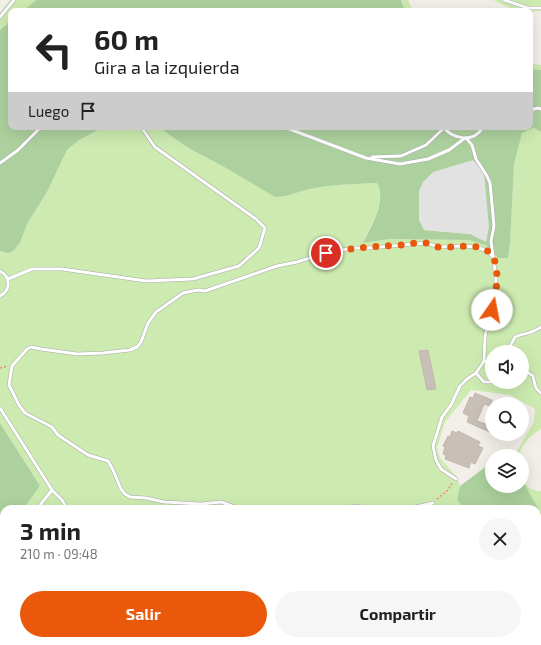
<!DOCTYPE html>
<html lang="es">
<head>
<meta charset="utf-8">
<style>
	body { margin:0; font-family:"Exo 2",sans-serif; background:#f6f6f6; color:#222; height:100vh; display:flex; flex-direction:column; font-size:15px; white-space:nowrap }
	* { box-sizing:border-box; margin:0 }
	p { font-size:13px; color:#767676 }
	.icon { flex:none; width:22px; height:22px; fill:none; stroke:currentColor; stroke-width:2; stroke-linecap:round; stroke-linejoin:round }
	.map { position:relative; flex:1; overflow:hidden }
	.side { position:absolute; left:0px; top:505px; width:541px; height:140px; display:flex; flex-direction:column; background:#fff; border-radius:12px 12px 0 0; box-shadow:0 4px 16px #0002 }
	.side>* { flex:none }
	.guide { position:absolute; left:8px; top:8px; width:525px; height:122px; border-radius:8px; box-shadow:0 4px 16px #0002; background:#fff; color:#222; overflow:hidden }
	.buttons { position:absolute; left:485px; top:345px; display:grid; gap:8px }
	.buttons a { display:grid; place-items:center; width:44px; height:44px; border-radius:50%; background:#fff; box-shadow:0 4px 16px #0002; font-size:20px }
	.pin { position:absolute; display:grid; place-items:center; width:34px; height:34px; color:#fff; margin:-17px; border:2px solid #fff; border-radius:50%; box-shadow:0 1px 4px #0007 }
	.me { position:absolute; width:44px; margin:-22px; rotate:12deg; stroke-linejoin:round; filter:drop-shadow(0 0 3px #0008) }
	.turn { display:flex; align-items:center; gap:14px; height:84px; padding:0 20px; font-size:18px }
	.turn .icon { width:52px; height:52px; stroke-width:2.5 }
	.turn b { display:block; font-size:28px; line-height:34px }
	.then { display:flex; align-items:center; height:38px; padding:0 20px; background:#0003; gap:8px; font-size:15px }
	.round { display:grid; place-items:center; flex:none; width:42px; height:42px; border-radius:21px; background:#f6f6f6 }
	.overview { display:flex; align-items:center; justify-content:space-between; height:68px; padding:0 20px }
	h1 { font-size:24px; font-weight:700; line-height:30px }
	.primary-button { display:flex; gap:8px; margin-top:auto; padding:8px 20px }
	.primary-button a { flex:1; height:46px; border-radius:24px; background:#ea580c; color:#fff; font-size:16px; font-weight:700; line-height:46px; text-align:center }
	.primary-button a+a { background:#f6f6f6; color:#222 }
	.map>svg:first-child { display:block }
	.grass { fill:#cdebb0; fill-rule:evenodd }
	.forest { fill:#add19e; fill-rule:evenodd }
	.parking { fill:#e2e2e2 }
	.building { fill:#c7bfb8; stroke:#c4b6ab }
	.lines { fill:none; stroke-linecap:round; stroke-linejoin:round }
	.service-casing { stroke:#a9a9a9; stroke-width:4 }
	.path { stroke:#fa8072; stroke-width:1.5; stroke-dasharray:2 2; stroke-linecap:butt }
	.service { stroke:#fff; stroke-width:3 }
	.route { stroke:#ea580c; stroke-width:7; stroke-dasharray:0 12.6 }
</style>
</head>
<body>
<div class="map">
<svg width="541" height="645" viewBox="0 0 541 645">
	<rect width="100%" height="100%" fill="#f2efe9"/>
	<!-- grass -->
	<g class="grass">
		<polygon points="10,0 36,0 23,11 11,11 11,21 0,30 0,13"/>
		<polygon points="401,0 408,0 413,11 405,11"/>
		<path d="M494,0H541V11L530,12V11C519,11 504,7 494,0Z"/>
		<polygon points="530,63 541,65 541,70 530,69"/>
		<path d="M104,127H158L190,149L226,168L276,197C289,197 302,190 315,188C335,184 357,184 377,183C387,203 370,225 363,243L390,239L469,240L487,246L499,258L508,257L510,244L514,165L522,133L534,128L541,132V429C532,434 520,445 520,456H514L534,422L535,409L510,395L471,390L445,422L437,448L440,458L456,476L460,486L457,499L464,509H23L40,486L0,423V251L8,253L12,252L20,243L27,224L47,192L67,150L79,140ZM492,352H522V382H492Z"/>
		<path d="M522,473C524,484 529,491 541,491V513L522,480Z"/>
		<polygon points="4,534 4,587 0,584 0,539"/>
	</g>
	<!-- forest -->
	<g class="forest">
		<polygon points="36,0 401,0 405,11 23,11"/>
		<polygon points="11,21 11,127 104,127 79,140 67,150 47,192 27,224 20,243 12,252 8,253 0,251 0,30"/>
		<path d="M530,69L541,70V132L534,128L522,133L514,165L510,244L508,258H498L487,246L469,240L390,239L363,243C371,226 387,202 377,183C357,184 335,184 315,188C302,190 289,197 275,197L226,168L190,149L158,127H530ZM423,182L471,234L424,230Z"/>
		<polygon points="0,423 40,486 23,509 4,509 4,534 0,539"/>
		<polygon points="492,464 492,486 522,486 522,480 541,513 541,645 0,645 0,584 4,587 4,641 537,641 537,509 464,509 457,499 460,486 488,465"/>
	</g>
	<!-- parking -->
	<polygon class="parking" points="473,160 484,173 489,227 486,242 470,234 424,230 419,220 419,191 423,182 433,172"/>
	<!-- building -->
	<g class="building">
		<polygon points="428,350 436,389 427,390 419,351"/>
		<polygon points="475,393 492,400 492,407 484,404 477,421 492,426 492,433 467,422 469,416 463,413 470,397 473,398"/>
		<polygon points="452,431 457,433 458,431 480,442 478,446 483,448 475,464 471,462 469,468 445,459 446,455 443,454 445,447 443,446 448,436 450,437"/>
		<polygon points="495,434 513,434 510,440"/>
	</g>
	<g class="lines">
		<!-- service casing -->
		<g class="service-casing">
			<g id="service">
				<polyline points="504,0 528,8 541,8"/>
				<polyline points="0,17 14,0"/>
				<polyline points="530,110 538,108 541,109"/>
				<polyline points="284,127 366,158 400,164 428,159 449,150 465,138"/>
				<path d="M443,127C454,140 474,143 483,127"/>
				<polyline points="372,157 401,156 426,145 445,127"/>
				<polyline points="0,163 18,150 41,127"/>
				<path d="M0,271C11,277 11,290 0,296"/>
				<polyline points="8,279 32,269 62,269 146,281 193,279 239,266 259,248 265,228 256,219 155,147 141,127"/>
				<path d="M507,352L515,337C526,332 530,335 541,327"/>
				<polyline points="484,361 492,364"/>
				<path d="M522,370L527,372L533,376C535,384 534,388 541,393"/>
				<polyline points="476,373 484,382 492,382"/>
				<polyline points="0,408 52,490 37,509"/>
				<polyline points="456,479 441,469 436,460 433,446 442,417 451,405 460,386 467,379 476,373 484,361 485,337 488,322 495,299 496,278 491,241 494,226 490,183 487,176 476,159 472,145 466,138"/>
				<polyline points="52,490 62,500 67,509"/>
				<polyline points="240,509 221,502 201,504 164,502 146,498 130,497 125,494 121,489 113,470 108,461 88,455 58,435 52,427 25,413 19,405 9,385 11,372 12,366 27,349 31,347 41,349 77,354 103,353 130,350 137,347 141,342 148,323 156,312 183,293 198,290 205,291 277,266 297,262 326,253 353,248 368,248 426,243 439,247 463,246 476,247 488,251 493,257"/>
				<polyline points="281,509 294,508 316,509"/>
				<polyline points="344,509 355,506 377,509"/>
				<polyline points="407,509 433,503"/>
				<polyline points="0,556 4,551"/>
				<polyline points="0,567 4,571"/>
			</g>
		</g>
		<!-- path -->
		<g class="path">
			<polyline points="0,368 8,366"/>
			<polyline points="437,499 447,491 453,482"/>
			<polyline points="537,587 541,588"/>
			<polyline points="260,645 264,641"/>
		</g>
		<!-- service -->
		<use href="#service" class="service"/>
	</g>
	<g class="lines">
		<!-- route -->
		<path class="route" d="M326,253C351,248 376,246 402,245C410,244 419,242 426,243C430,244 434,246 438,247C452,249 475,241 489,252C502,263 496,296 492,310"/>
	</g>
</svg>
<div class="buttons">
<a><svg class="icon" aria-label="sound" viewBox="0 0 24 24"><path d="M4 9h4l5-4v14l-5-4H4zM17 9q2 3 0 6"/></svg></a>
<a><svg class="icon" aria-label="search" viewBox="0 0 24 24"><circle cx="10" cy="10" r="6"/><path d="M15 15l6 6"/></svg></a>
<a><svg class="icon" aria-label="layers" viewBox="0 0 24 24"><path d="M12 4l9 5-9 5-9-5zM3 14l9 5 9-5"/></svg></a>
</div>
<div class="pin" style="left:326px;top:253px;background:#d93025"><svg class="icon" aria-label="arrive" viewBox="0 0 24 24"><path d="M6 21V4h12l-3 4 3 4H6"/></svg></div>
<svg class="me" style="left:492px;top:310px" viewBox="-20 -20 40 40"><circle r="19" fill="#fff"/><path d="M0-13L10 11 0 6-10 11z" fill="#ea580c"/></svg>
<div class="guide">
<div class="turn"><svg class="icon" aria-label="left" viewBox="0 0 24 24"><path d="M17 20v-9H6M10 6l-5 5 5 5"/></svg><div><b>60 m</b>Gira a la izquierda</div></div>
<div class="then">Luego<svg class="icon" aria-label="arrive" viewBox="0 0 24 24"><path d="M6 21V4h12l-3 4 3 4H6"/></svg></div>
</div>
<section class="side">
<div class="overview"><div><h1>3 min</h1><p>210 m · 09:48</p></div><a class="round"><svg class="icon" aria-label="close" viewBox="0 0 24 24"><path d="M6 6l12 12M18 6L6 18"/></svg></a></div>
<div class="primary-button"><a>Salir</a><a>Compartir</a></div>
</section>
</div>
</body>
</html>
